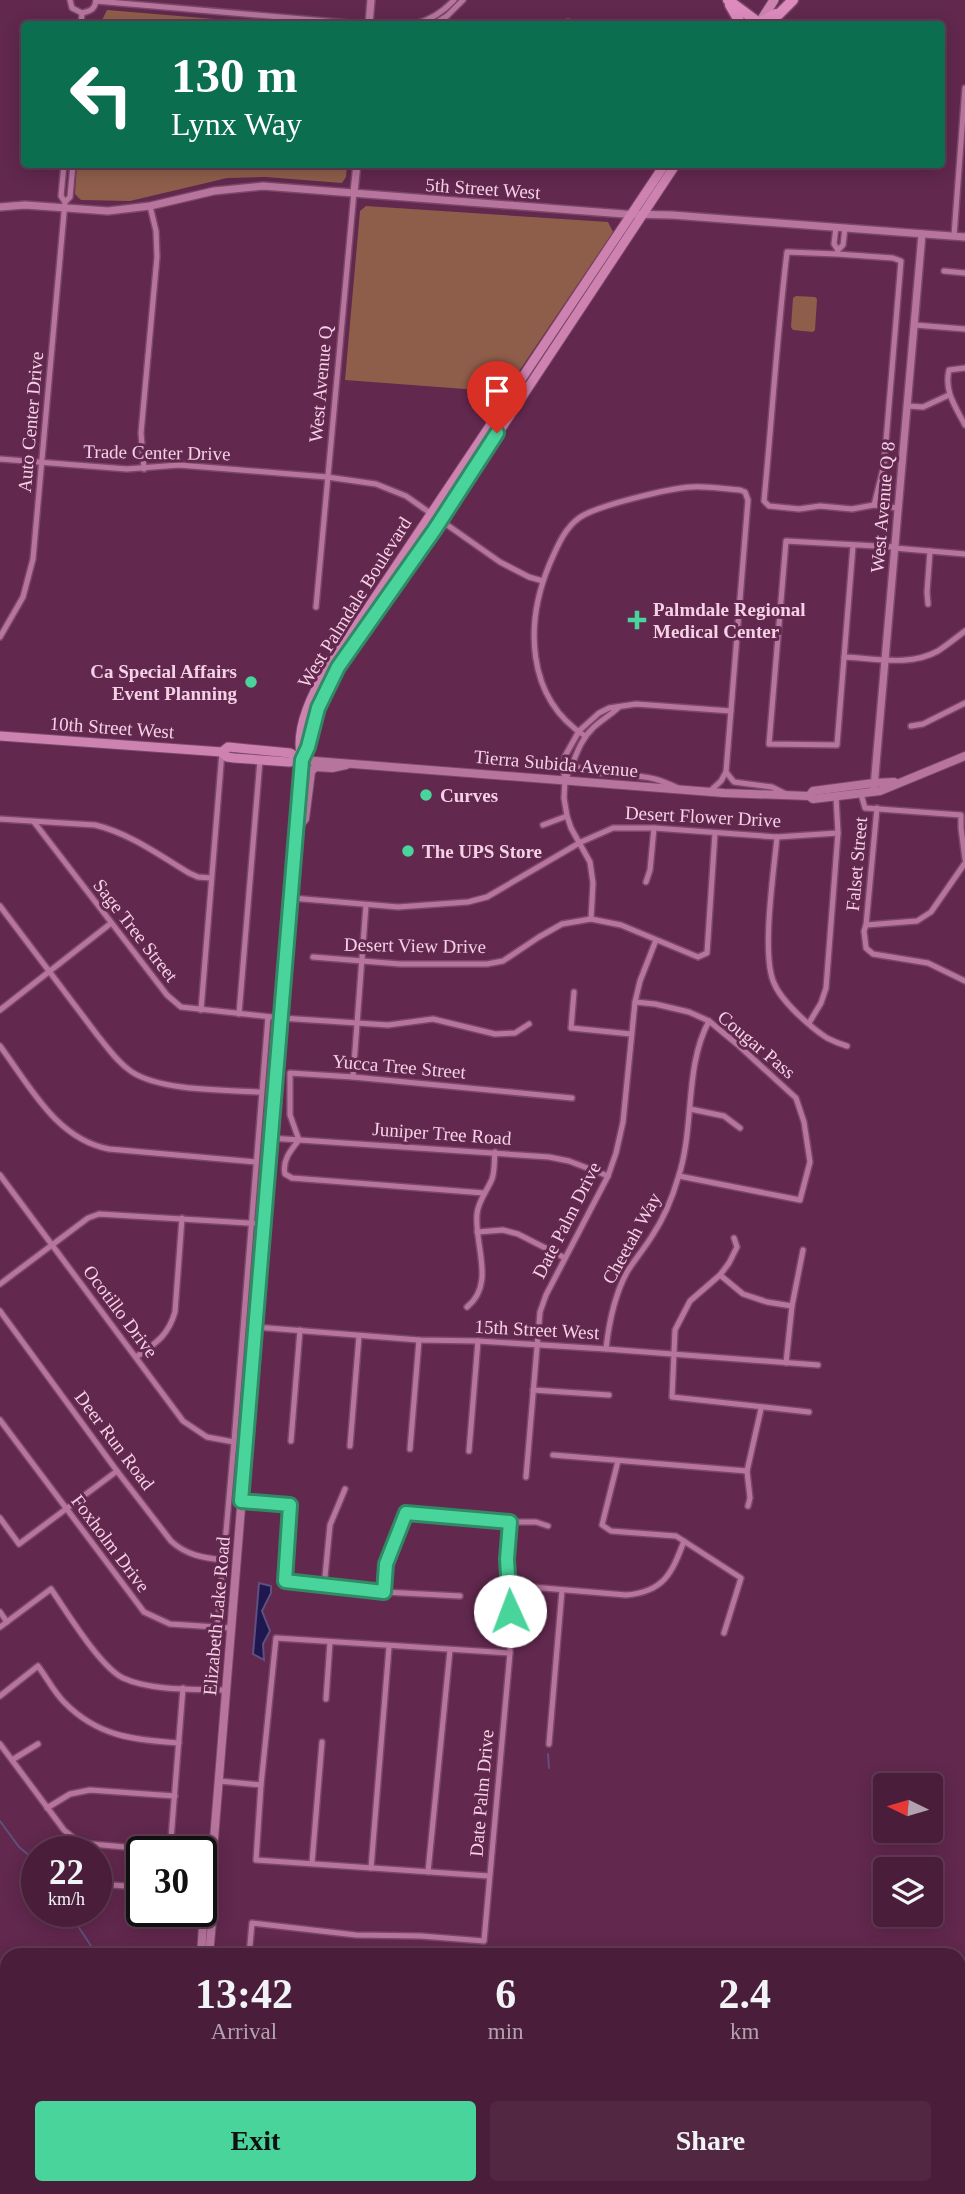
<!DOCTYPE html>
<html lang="en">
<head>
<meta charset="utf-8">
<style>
	body { margin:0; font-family:Georgia,serif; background:#512742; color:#f1f3f6; height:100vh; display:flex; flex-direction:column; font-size:26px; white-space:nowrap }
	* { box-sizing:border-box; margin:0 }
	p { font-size:23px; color:#b2a2af }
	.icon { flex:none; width:38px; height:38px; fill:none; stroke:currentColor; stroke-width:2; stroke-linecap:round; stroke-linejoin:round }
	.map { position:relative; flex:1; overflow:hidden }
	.details { position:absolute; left:0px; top:1948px; width:966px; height:247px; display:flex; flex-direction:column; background:#4a1e3a; border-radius:21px 21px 0 0; box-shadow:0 4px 18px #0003,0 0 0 2px #613c54 }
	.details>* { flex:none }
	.guide { position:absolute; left:21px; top:21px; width:924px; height:147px; border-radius:7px; box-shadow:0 4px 18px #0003,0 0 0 2px #613c54; background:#0b6e4f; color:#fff; overflow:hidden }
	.needle { width:46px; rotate:275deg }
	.controls { position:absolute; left:873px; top:1773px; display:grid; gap:14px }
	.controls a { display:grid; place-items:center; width:70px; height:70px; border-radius:7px; background:#4a1e3a; box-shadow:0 4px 18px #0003,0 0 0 2px #613c54; font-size:35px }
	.speed { position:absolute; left:21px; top:1836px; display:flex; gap:14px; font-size:35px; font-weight:700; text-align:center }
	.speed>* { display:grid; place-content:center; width:91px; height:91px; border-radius:50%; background:#4a1e3a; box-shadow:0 4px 18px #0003,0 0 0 2px #613c54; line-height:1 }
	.speed small { font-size:18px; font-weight:400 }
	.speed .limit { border:4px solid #111; border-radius:10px; background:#fff; color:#111 }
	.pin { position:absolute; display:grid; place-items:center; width:60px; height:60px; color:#fff; margin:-72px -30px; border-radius:50% 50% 50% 0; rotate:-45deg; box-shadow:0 0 7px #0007 }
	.pin .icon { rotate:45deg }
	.me { position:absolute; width:77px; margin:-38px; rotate:358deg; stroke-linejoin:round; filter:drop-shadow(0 0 5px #0008) }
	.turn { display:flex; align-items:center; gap:24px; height:147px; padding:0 35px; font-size:32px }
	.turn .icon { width:91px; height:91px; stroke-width:2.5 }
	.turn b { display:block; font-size:49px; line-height:60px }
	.eta { display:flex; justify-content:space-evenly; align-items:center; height:119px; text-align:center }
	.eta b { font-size:42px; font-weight:800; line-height:49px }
	.button { display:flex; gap:14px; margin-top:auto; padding:14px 35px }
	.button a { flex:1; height:80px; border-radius:7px; background:#49d49c; color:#111; font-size:28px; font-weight:800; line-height:80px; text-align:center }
	.button a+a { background:#512742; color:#f1f3f6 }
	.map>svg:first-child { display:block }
	.green { fill:#8f5e4b }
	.water { fill:#1f1850; stroke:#5f507d; stroke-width:2 }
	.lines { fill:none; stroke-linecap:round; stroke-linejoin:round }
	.stream { stroke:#5f507d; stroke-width:2 }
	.minor-casing { stroke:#7a4769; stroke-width:8 }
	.tertiary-casing { stroke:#7a4769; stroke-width:10 }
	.secondary-casing { stroke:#7a4769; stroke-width:10 }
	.primary-casing { stroke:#7a4769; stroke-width:11 }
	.motorway-casing { stroke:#7a4769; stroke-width:13 }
	.minor { stroke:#b7759d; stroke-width:5 }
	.tertiary { stroke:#b7759d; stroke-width:7 }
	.secondary { stroke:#b7759d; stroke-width:8 }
	.primary { stroke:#ce82b0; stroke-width:9 }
	.motorway { stroke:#dd8bbd; stroke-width:10 }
	.route-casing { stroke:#2f8a65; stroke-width:18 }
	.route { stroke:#49d49c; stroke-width:12 }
	.poi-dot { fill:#49d49c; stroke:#62284e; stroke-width:2.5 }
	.labels { text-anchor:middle; stroke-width:6; stroke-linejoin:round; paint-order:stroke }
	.street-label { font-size:19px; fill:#f5d1e6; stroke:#62284e }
	.poi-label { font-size:19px; font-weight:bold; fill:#f5d1e6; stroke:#62284e; text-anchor:start }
</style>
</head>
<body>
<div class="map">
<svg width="965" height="2194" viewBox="0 0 965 2194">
	<rect width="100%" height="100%" fill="#62284e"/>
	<!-- green -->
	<g class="green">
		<polygon points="107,10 275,24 92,24 102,20"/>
		<polygon points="77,165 77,164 347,165 346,177 342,183 266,177 227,178 130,201 81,200 75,194"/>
		<polygon points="366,206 608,222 613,232 505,392 345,380 360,211"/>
		<polygon points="796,296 815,297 817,299 815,330 813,332 793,330 791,327 793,298"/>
	</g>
	<!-- water -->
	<polygon class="water" points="259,1583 271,1586 271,1593 262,1611 270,1631 263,1644 264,1660 253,1654"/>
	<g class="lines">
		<!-- stream -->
		<g class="stream">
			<polyline points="548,1754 549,1768"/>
			<polyline points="0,1821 19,1847 37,1862"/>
			<polyline points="68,1911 97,1955"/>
			<polyline points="217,2188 220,2194"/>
		</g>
		<!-- minor casing -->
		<g class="minor-casing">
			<g id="minor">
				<path d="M70,0L72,8L82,13C91,11 95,9 96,0"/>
				<polyline points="96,1 361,24"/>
				<polyline points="568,22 574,24"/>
				<polyline points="81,24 82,13"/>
				<polyline points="375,24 389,24"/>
				<path d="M415,24C430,20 443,12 454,0"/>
				<polyline points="434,24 447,16 463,0"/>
				<polyline points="64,164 61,196 65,202"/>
				<polyline points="836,227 834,244 838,250 843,245 845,228"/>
				<polyline points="954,236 965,88"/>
				<path d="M837,254L893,258L901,261L884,465L874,505L852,509L820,506L799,509L769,506L764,501C772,418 777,335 787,252L837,254L838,250"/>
				<polyline points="944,271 965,273"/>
				<polyline points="915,325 965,329"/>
				<path d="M965,368L949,370C944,391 955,406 965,425"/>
				<polyline points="908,406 923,407 949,395"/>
				<polyline points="0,459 127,469 179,465 327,477 376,484 406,496 500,562 529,577 543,581"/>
				<polyline points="144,469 141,433 157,257 156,231 150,206"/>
				<polyline points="874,505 898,508"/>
				<polyline points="853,546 837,745 769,744 786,541 895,547"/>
				<polyline points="894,548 965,554"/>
				<polyline points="928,604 927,592 930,551"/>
				<polyline points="316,607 354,192"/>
				<polyline points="0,637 23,597 33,559 65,202 70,197 73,164"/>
				<path d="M844,657C875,658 909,667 938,651C947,645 956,638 965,631"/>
				<polyline points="911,726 923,724 965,703"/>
				<path d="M585,736C525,697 525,622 550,563C557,547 564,529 579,518C595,506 670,488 692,487C707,486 724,489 740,490L745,492L748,500L726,772L721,781L709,792"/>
				<path d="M572,765C598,778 628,772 655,779C662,781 669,784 676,787"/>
				<polyline points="726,772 734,782 772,787 786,794"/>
				<path d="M566,778C575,761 578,742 593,728C601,720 611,715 619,707"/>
				<polyline points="861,794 865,808 961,815 961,828 965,859"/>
				<polyline points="877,808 866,925 917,921 931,912 965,863"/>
				<path d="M0,819L95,825C129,833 159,855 189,873L198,877L211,878"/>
				<polyline points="34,822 167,995 181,1007 281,1018 388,1025 433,1019 495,1034 515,1033 529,1024"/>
				<polyline points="543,825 567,816"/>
				<path d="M777,837C774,871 761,954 774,983C781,1001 810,1027 827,1038C833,1041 840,1044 847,1046"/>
				<polyline points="646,882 650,870 654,828"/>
				<polyline points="292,898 398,907 468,902 487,897 581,842 613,828 654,828 777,837 838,833"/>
				<path d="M0,906L98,1036C108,1048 118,1063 132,1072C161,1091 225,1090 260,1092"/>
				<polyline points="591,919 593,883 590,862 571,828 567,816 564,798 565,780 563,766 565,756 579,731 599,713 609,708 636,704 731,711"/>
				<polyline points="866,925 864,931 866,948 873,954 928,963 965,981"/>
				<polyline points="313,957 400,964 487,964 503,961 539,937 562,924 591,919 621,925 698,957 707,953 715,833"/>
				<polyline points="574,992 571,1028 631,1034"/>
				<polyline points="635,1002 655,1004 689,1012 709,1021 738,1045 796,1098 804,1122 810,1162 800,1200 679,1176"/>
				<polyline points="0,1010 110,924"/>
				<polyline points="201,1010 222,752"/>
				<polyline points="239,1014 260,760"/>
				<polyline points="809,1023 821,1003 826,988 838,833 836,797"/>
				<path d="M0,1046C30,1086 56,1139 109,1149L256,1162"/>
				<polyline points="353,1077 366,905"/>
				<polyline points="690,1109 724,1116 740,1128"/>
				<polyline points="270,1138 549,1157 569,1161 608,1176"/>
				<polyline points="0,1175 183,1421 207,1437 234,1442"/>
				<path d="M484,1193L292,1178L285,1174C282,1160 291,1150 299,1140L290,1115V1073L353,1077L572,1098"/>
				<polyline points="477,1232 503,1230 518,1234 565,1258"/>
				<polyline points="734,1238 737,1247 729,1263 720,1275 690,1301 675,1330 672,1397 809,1412"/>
				<polyline points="720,1275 743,1294 767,1302 792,1306"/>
				<polyline points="0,1284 88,1218 99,1214 264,1224"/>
				<path d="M467,1307C496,1284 474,1245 477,1214C478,1201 487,1191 492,1179C495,1171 494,1161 495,1152"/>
				<path d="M0,1311L117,1471L171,1541C186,1555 203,1558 224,1560"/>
				<polyline points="255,1327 419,1340 478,1341 606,1349 818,1365"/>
				<path d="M606,1349C609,1322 614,1296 627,1272C635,1259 644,1249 652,1236C664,1218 672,1199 678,1178C695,1128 684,1067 709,1021"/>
				<path d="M136,1357C156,1343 168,1336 175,1312L182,1218"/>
				<polyline points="786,1363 792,1306 803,1250"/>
				<polyline points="533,1390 609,1395"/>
				<polyline points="0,1420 144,1612 170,1624 231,1628"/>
				<polyline points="291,1441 300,1330"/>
				<polyline points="350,1446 359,1336"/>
				<polyline points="410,1449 419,1340"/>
				<polyline points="469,1451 478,1341"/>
				<polyline points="553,1455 747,1471"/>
				<polyline points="618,1461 602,1525 611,1531 676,1536 741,1578 724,1633"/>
				<polyline points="526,1477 540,1312 546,1295 608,1176 616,1153 623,1122 635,1002 640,981 656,940"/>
				<polyline points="241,1501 290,1505 285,1581 384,1592 460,1596"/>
				<polyline points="748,1506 750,1498 747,1471 761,1409"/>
				<polyline points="0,1518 19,1544 117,1471"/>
				<polyline points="324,1587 330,1525 345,1489"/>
				<path d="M510,1590L531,1587L626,1595C664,1592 672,1573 684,1541"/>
				<polyline points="384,1592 386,1564 406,1513 510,1522 536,1522 548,1526"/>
				<polyline points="0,1612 7,1622"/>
				<path d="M0,1627L51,1589C67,1612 100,1667 123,1678C151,1691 195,1689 226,1690"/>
				<polyline points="212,1690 234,1442 268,1017"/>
				<path d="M0,1696L38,1666C47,1678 54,1692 64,1702C98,1737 135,1740 179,1743"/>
				<polyline points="326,1699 330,1642"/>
				<polyline points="0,1744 64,1830 80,1843 170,1851 183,1688"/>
				<polyline points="549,1744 562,1590"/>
				<polyline points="12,1760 38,1744"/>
				<polyline points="219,1781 261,1785"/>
				<polyline points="47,1808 70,1794 90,1790 175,1796"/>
				<polyline points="312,1863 322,1742"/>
				<polyline points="371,1868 389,1647"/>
				<polyline points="428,1872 450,1650"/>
				<polyline points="489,1876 256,1860 261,1785 276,1638 510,1653"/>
				<polyline points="96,1884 142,1887"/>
				<polyline points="249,1955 252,1923 356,1935 421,1936 484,1941 510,1653 510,1590 507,1559 510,1522"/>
				<polyline points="318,2188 321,2194"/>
			</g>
		</g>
		<!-- tertiary casing -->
		<g class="tertiary-casing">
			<g id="tertiary">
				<polyline points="369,24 371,0"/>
				<polyline points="354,192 357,164"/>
				<polyline points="0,207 25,205 108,211 150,206 214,191 263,186 624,214 672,215 965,237"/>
				<polyline points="874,787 922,234"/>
			</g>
		</g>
		<!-- secondary casing -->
		<g class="secondary-casing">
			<g id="secondary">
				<polyline points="809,796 813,791 874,783 894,782"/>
				<polyline points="297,829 305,819 311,772 315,767 332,768 346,765"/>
				<polyline points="201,1955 204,1910 210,1888 302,760 724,793 809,796 813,799 880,791 965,756"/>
				<polyline points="209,1955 213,1911 211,1895"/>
				<polyline points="265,2188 268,2194"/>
				<polyline points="274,2188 277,2194"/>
			</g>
		</g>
		<!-- primary casing -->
		<g class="primary-casing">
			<g id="primary">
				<polyline points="760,22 774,0"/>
				<polyline points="0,736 222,752 228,747 290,753 302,760"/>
				<polyline points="222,752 227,757 234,758 289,762 302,760"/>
				<polyline points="302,760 308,747 318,708 338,667 440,521 676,164"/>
				<path d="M302,760C294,730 313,692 328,668L665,164"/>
			</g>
		</g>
		<!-- motorway casing -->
		<g class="motorway-casing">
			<g id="motorway">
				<polyline points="728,0 759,23 776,14"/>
				<polyline points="730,5 741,24"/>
				<polyline points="773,20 793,0"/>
			</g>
		</g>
		<!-- minor -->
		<use href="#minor" class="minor"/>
		<!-- tertiary -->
		<use href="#tertiary" class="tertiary"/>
		<!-- secondary -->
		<use href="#secondary" class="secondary"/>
		<!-- primary -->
		<use href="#primary" class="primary"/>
		<!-- motorway -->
		<use href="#motorway" class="motorway"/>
	</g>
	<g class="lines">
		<!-- route casing -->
		<g class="route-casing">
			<polyline id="route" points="497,433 435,529 338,667 318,708 308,747 302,760 241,1501 290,1505 285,1581 384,1592 386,1564 406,1513 510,1522 507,1559 510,1611"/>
		</g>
		<!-- route -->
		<use href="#route" class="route"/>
	</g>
	<!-- markers -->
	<g class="poi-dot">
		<path d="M633.5 609.5h7v7h7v7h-7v7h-7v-7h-7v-7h7z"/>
		<circle cx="251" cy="682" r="7"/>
		<circle cx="426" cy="795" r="7"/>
		<circle cx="408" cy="851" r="7"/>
	</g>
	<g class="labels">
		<!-- street labels -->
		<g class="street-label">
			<text transform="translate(483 188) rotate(4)" y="7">5th Street West</text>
			<text transform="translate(320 384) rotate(-85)" y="7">West Avenue Q</text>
			<text transform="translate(30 422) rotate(-85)" y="7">Auto Center Drive</text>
			<text transform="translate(157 452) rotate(1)" y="7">Trade Center Drive</text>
			<text transform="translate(882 507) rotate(-85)" y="7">West Avenue Q 8</text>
			<text transform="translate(354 602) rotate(-58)" y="7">West Palmdale Boulevard</text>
			<text transform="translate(112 727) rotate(4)" y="7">10th Street West</text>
			<text transform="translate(556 763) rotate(5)" y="7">Tierra Subida Avenue</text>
			<text transform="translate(703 816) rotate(3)" y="7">Desert Flower Drive</text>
			<text transform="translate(856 864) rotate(-85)" y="7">Falset Street</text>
			<text transform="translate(136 930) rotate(52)" y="7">Sage Tree Street</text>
			<text transform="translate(415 945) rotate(1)" y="7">Desert View Drive</text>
			<text transform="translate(757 1044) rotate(40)" y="7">Cougar Pass</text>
			<text transform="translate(399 1066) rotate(5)" y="7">Yucca Tree Street</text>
			<text transform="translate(442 1133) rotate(4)" y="7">Juniper Tree Road</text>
			<text transform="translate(566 1220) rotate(-63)" y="7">Date Palm Drive</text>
			<text transform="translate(631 1238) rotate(-61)" y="7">Cheetah Way</text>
			<text transform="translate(121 1311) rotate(53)" y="7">Ocotillo Drive</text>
			<text transform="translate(537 1329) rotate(3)" y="7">15th Street West</text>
			<text transform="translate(115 1440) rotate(53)" y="7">Deer Run Road</text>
			<text transform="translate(111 1543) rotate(53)" y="7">Foxholm Drive</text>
			<text transform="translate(216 1616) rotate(-85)" y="7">Elizabeth Lake Road</text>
			<text transform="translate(481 1793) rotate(-85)" y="7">Date Palm Drive</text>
		</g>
		<!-- poi labels -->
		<g class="poi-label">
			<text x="653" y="616">Palmdale Regional<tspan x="653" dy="22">Medical Center</tspan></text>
			<text x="237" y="678" text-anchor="end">Ca Special Affairs<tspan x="237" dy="22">Event Planning</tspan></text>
			<text x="440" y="802">Curves</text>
			<text x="422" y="858">The UPS Store</text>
		</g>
	</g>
</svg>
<div class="controls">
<a><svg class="needle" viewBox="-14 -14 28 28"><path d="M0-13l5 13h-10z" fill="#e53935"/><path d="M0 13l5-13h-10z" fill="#b2a2af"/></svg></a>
<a><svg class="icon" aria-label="layers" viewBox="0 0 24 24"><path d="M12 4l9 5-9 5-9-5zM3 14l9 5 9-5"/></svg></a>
</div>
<div class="speed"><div>22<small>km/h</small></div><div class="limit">30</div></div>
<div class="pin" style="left:497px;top:433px;background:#d93025"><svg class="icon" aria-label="arrive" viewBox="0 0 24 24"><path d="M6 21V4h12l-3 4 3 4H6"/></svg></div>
<svg class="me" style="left:510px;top:1611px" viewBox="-20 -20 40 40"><circle r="19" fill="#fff"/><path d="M0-13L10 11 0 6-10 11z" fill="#49d49c"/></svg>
<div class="guide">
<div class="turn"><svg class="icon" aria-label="left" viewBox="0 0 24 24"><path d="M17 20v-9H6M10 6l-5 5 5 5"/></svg><div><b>130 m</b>Lynx Way</div></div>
</div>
<section class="details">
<div class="eta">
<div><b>13:42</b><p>Arrival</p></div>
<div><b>6</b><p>min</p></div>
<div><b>2.4</b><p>km</p></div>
</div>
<div class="button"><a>Exit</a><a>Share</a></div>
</section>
</div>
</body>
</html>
